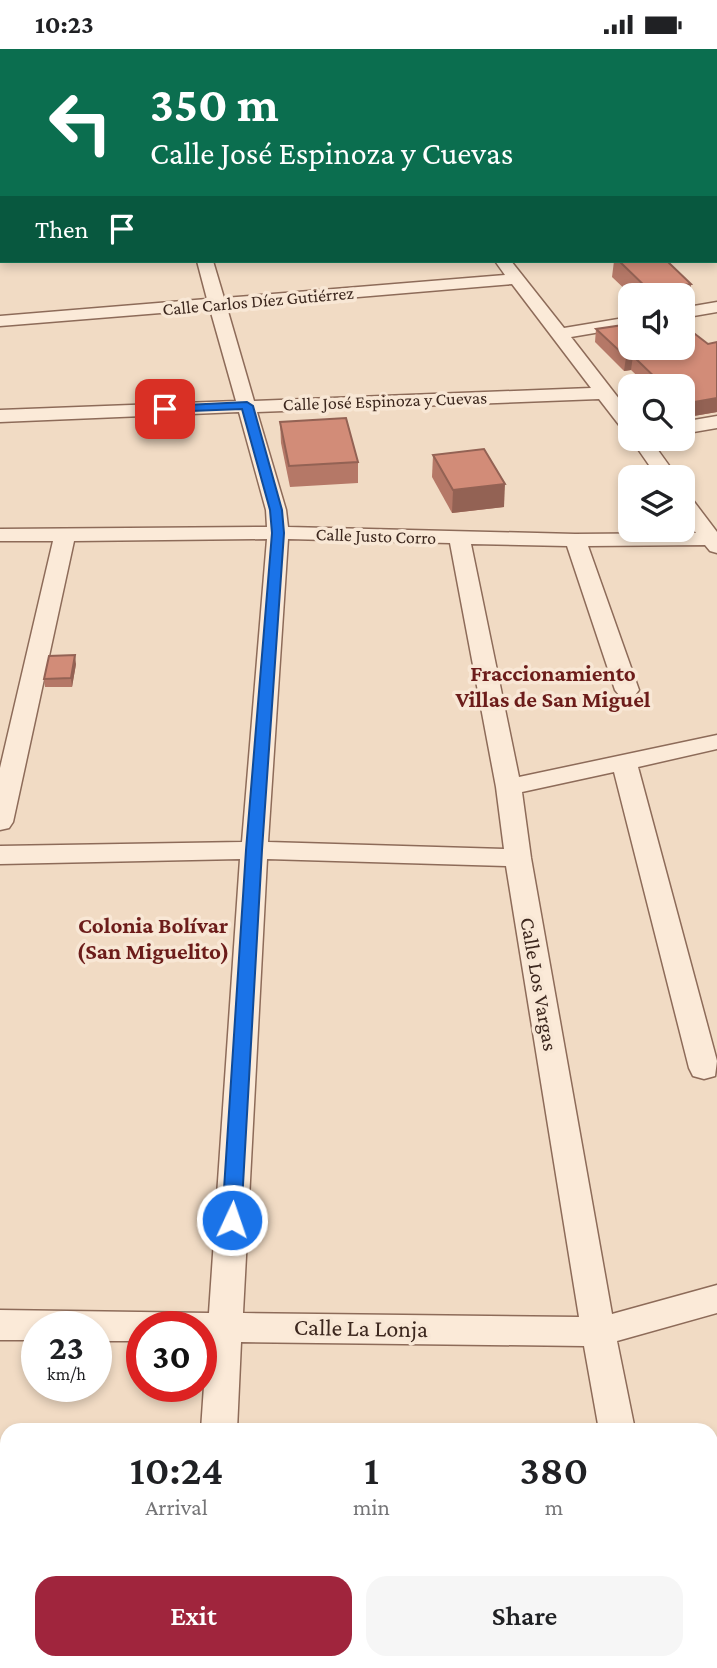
<!DOCTYPE html>
<html lang="en">
<head>
<meta charset="utf-8">
<style>
	body { margin:0; font-family:"Crimson Pro",serif; background:#f6f6f6; color:#202124; height:100vh; display:flex; flex-direction:column; font-size:26px; white-space:nowrap }
	* { box-sizing:border-box; margin:0 }
	p { font-size:23px; color:#757577 }
	.icon { flex:none; width:38px; height:38px; fill:none; stroke:currentColor; stroke-width:2; stroke-linecap:round; stroke-linejoin:round }
	.map { position:relative; flex:1; overflow:hidden }
	.details { position:absolute; left:0px; top:1374px; width:718px; height:247px; display:flex; flex-direction:column; background:#fff; border-radius:21px 21px 0 0; box-shadow:0 4px 10px #0003 }
	.details>* { flex:none }
	.banner { position:absolute; left:0px; top:0px; width:718px; height:214px; box-shadow:0 4px 10px #0003; background:#0b6e4f; color:#fff; overflow:hidden }
	.controls { position:absolute; left:618px; top:234px; display:grid; gap:14px }
	.controls a { display:grid; place-items:center; width:77px; height:77px; border-radius:14px; background:#fff; box-shadow:0 4px 10px #0003; font-size:35px }
	.speed { position:absolute; left:21px; top:1262px; display:flex; gap:14px; font-size:35px; font-weight:700; text-align:center }
	.speed>* { display:grid; place-content:center; width:91px; height:91px; border-radius:50%; background:#fff; box-shadow:0 4px 10px #0003; line-height:1 }
	.speed small { font-size:18px; font-weight:400 }
	.speed .limit { border:10px solid #d22; background:#fff; color:#111 }
	.pin { position:absolute; display:grid; place-items:center; width:60px; height:60px; color:#fff; margin:-30px; border-radius:14px; box-shadow:0 4px 10px #0006 }
	.me { position:absolute; width:77px; margin:-38px; rotate:3deg; stroke-linejoin:round; filter:drop-shadow(0 0 5px #0008) }
	.turn { display:flex; align-items:center; gap:24px; height:147px; padding:0 35px; font-size:32px }
	.turn .icon { width:91px; height:91px; stroke-width:2.5 }
	.turn b { display:block; font-size:49px; line-height:60px }
	.then { display:flex; align-items:center; height:66px; padding:0 35px; background:#0003; gap:14px; font-size:26px }
	.eta { display:flex; justify-content:space-evenly; align-items:center; height:119px; text-align:center }
	.eta b { font-size:42px; font-weight:600; line-height:49px }
	.button { display:flex; gap:14px; margin-top:auto; padding:14px 35px }
	.button a { flex:1; height:80px; border-radius:21px; background:#a0253d; color:#fff; font-size:28px; font-weight:600; line-height:80px; text-align:center }
	.button a+a { background:#f6f6f6; color:#202124 }
	.status { display:flex; justify-content:space-between; align-items:center; height:49px; padding:0 35px; background:#fff; direction:ltr }
	.status svg { height:19px; fill:currentColor }
	.map>svg:first-child { display:block }
	.lines { fill:none; stroke-linecap:round; stroke-linejoin:round }
	.minor-casing { stroke:#8d6b59; stroke-width:3 }
	.minor { fill:#fbead8; fill-rule:evenodd }
	.wall { fill:#b57867 }
	.shaded-wall { fill:#936254 }
	.building { fill:#d28c78; stroke:#936254; stroke-width:2 }
	.route { fill:#1a73e8; stroke:#114b97; stroke-width:2 }
	.labels { text-anchor:middle; stroke-width:7; stroke-linejoin:round; paint-order:stroke }
	.far-street-label { font-size:18px; fill:#3c271e; stroke:#f8e7d5 }
	.street-label { font-size:21px; fill:#3c271e; stroke:#f8e7d5 }
	.neighbourhood-label { font-size:23px; font-weight:bold; fill:#6c1c1a; stroke:#f8e7d5 }
	.near-street-label { font-size:24px; fill:#3c271e; stroke:#f8e7d5 }
</style>
</head>
<body>
<div class="status"><b>10:23</b><svg viewBox="0 0 49 12"><path d="M0 12V9h3v3zM5 12V6h3v6zM10 12V3h3v9zM15 12V0h3v12zM26 1h20v11H26zM47 4h2v5h-2z"/></svg></div>
<div class="map">
<svg width="717" height="1619" viewBox="0 0 717 1619">
	<rect width="100%" height="100%" fill="#f1dbc4"/>
	<g class="lines">
		<!-- minor casing -->
		<g class="minor-casing">
			<g id="minor">
				<rect x="12" y="0" width="12" height="2"/>
				<polygon points="138,0 150,0 151,2 139,2"/>
				<polygon points="346,0 358,0 359,2 347,2"/>
				<polygon points="497,0 510,0 511,2 498,2"/>
				<polygon points="572,0 585,0 586,2 573,2"/>
				<rect x="0" y="27" width="2" height="8"/>
				<rect x="716" y="60" width="1" height="8"/>
				<rect x="0" y="90" width="2" height="8"/>
				<rect x="0" y="135" width="2" height="10"/>
				<rect x="0" y="171" width="2" height="10"/>
				<polygon points="716,190 717,190 717,201 716,200"/>
				<polygon points="2,194 2,207 0,208 0,195"/>
				<path d="M197,212H213L224,249L505,226L495,212H511L564,279L630,268V278L571,288L630,364V383L623,381L599,350L257,363L286,461L288,478L575,485L696,484L682,465V444L689,446L717,483V504L710,502L705,496L588,497L639,641L635,646H619L615,641L567,497L471,495L519,728L717,686V700L638,718L717,1012L715,1027L704,1030L693,1027L689,1019L614,723L522,743L531,809L612,1265L717,1236V1264L617,1292L635,1381H599L584,1297L241,1293L237,1381H201L207,1293H201V1278H142V1292H96V1278H37V1291H0V1261L209,1264L240,810L0,815V797L242,793L267,490L74,492L13,773L9,779L0,781V719L53,492H0V480L267,478L266,461L239,363L0,373V361L236,352L210,260L0,277V267L207,250ZM512,235L591,339L254,352L227,259ZM288,490L450,494L496,738L504,800L268,793ZM267,810L506,817L579,1268L243,1264Z"/>
				<polygon points="717,253 717,263 682,269 682,259"/>
				<polygon points="717,367 717,379 682,385 682,373"/>
				<polygon points="631,390 650,390 678,429 658,429"/>
				<rect x="186" y="1614" width="40" height="5"/>
				<polygon points="645,1614 685,1614 686,1619 646,1619"/>
			</g>
		</g>
		<!-- minor -->
		<use href="#minor" class="minor"/>
	</g>
	<!-- wall -->
	<g class="wall">
		<polygon points="36,0 129,0 129,2 37,2"/>
		<polygon points="614,212 667,212 689,255 682,256 682,247 632,247 612,228"/>
		<polygon points="596,280 708,295 717,293 717,363 682,369 682,338 649,338 631,321 624,322 595,293"/>
		<polygon points="280,373 358,413 358,434 290,438 281,394"/>
		<polygon points="433,406 504,458 452,464 432,428"/>
		<polygon points="76,615 72,638 45,638 44,630"/>
	</g>
	<!-- shaded-wall -->
	<g class="shaded-wall">
		<polygon points="691,235 689,255 682,256 682,247 651,247 652,244"/>
		<polygon points="633,307 631,321 624,322 626,308"/>
		<polygon points="717,349 717,363 682,369 683,355"/>
		<polygon points="505,435 504,458 452,464 453,441"/>
		<polygon points="75,606 76,615 72,638 71,629"/>
	</g>
	<!-- building -->
	<g class="building">
		<polygon points="39,0 119,0 121,2 40,2"/>
		<polygon points="619,212 667,212 691,235 684,236 682,240 652,244"/>
		<polygon points="630,275 630,299 682,299 682,275 708,295 717,293 717,349 683,355 682,338 665,338 633,307 626,308 596,280"/>
		<polygon points="346,369 358,413 289,417 280,373"/>
		<polygon points="484,400 505,435 453,441 433,406"/>
		<polygon points="75,606 71,629 44,630 49,607"/>
	</g>
	<!-- route -->
	<polygon class="route" points="247,353 253,357 282,461 284,484 262,801 241,1171 238,1177 232,1179 225,1177 222,1171 246,801 272,484 270,461 242,360 165,363 159,360 165,357"/>
	<g class="labels">
		<!-- far-street labels -->
		<g class="far-street-label">
			<text transform="translate(258 252) rotate(-5)" y="6">Calle Carlos Díez Gutiérrez</text>
			<text transform="translate(385 352) rotate(-2)" y="6">Calle José Espinoza y Cuevas</text>
			<text transform="translate(376 487) rotate(2)" y="6">Calle Justo Corro</text>
		</g>
		<!-- street labels -->
		<g class="street-label">
			<text transform="translate(539 935) rotate(80)" y="7">Calle Los Vargas</text>
		</g>
		<!-- neighbourhood labels -->
		<g class="neighbourhood-label">
			<text x="553" y="632">Fraccionamiento<tspan x="553" dy="26">Villas de San Miguel</tspan></text>
			<text x="153" y="884">Colonia Bolívar<tspan x="153" dy="26">(San Miguelito)</tspan></text>
		</g>
		<!-- near-street labels -->
		<g class="near-street-label">
			<text transform="translate(361 1279) rotate(1)" y="8">Calle La Lonja</text>
		</g>
	</g>
</svg>
<div class="controls">
<a><svg class="icon" aria-label="sound" viewBox="0 0 24 24"><path d="M4 9h4l5-4v14l-5-4H4zM17 9q2 3 0 6"/></svg></a>
<a><svg class="icon" aria-label="search" viewBox="0 0 24 24"><circle cx="10" cy="10" r="6"/><path d="M15 15l6 6"/></svg></a>
<a><svg class="icon" aria-label="layers" viewBox="0 0 24 24"><path d="M12 4l9 5-9 5-9-5zM3 14l9 5 9-5"/></svg></a>
</div>
<div class="speed"><div>23<small>km/h</small></div><div class="limit">30</div></div>
<div class="pin" style="left:165px;top:360px;background:#d93025"><svg class="icon" aria-label="arrive" viewBox="0 0 24 24"><path d="M6 21V4h12l-3 4 3 4H6"/></svg></div>
<svg class="me" style="left:232px;top:1171px" viewBox="-20 -20 40 40"><circle r="17" fill="#1a73e8" stroke="#fff" stroke-width="3"/><path d="M0-11L8 9 0 5-8 9z" fill="#fff"/></svg>
<div class="banner">
<div class="turn"><svg class="icon" aria-label="left" viewBox="0 0 24 24"><path d="M17 20v-9H6M10 6l-5 5 5 5"/></svg><div><b>350 m</b>Calle José Espinoza y Cuevas</div></div>
<div class="then">Then<svg class="icon" aria-label="arrive" viewBox="0 0 24 24"><path d="M6 21V4h12l-3 4 3 4H6"/></svg></div>
</div>
<section class="details">
<div class="eta">
<div><b>10:24</b><p>Arrival</p></div>
<div><b>1</b><p>min</p></div>
<div><b>380</b><p>m</p></div>
</div>
<div class="button"><a>Exit</a><a>Share</a></div>
</section>
</div>
</body>
</html>
